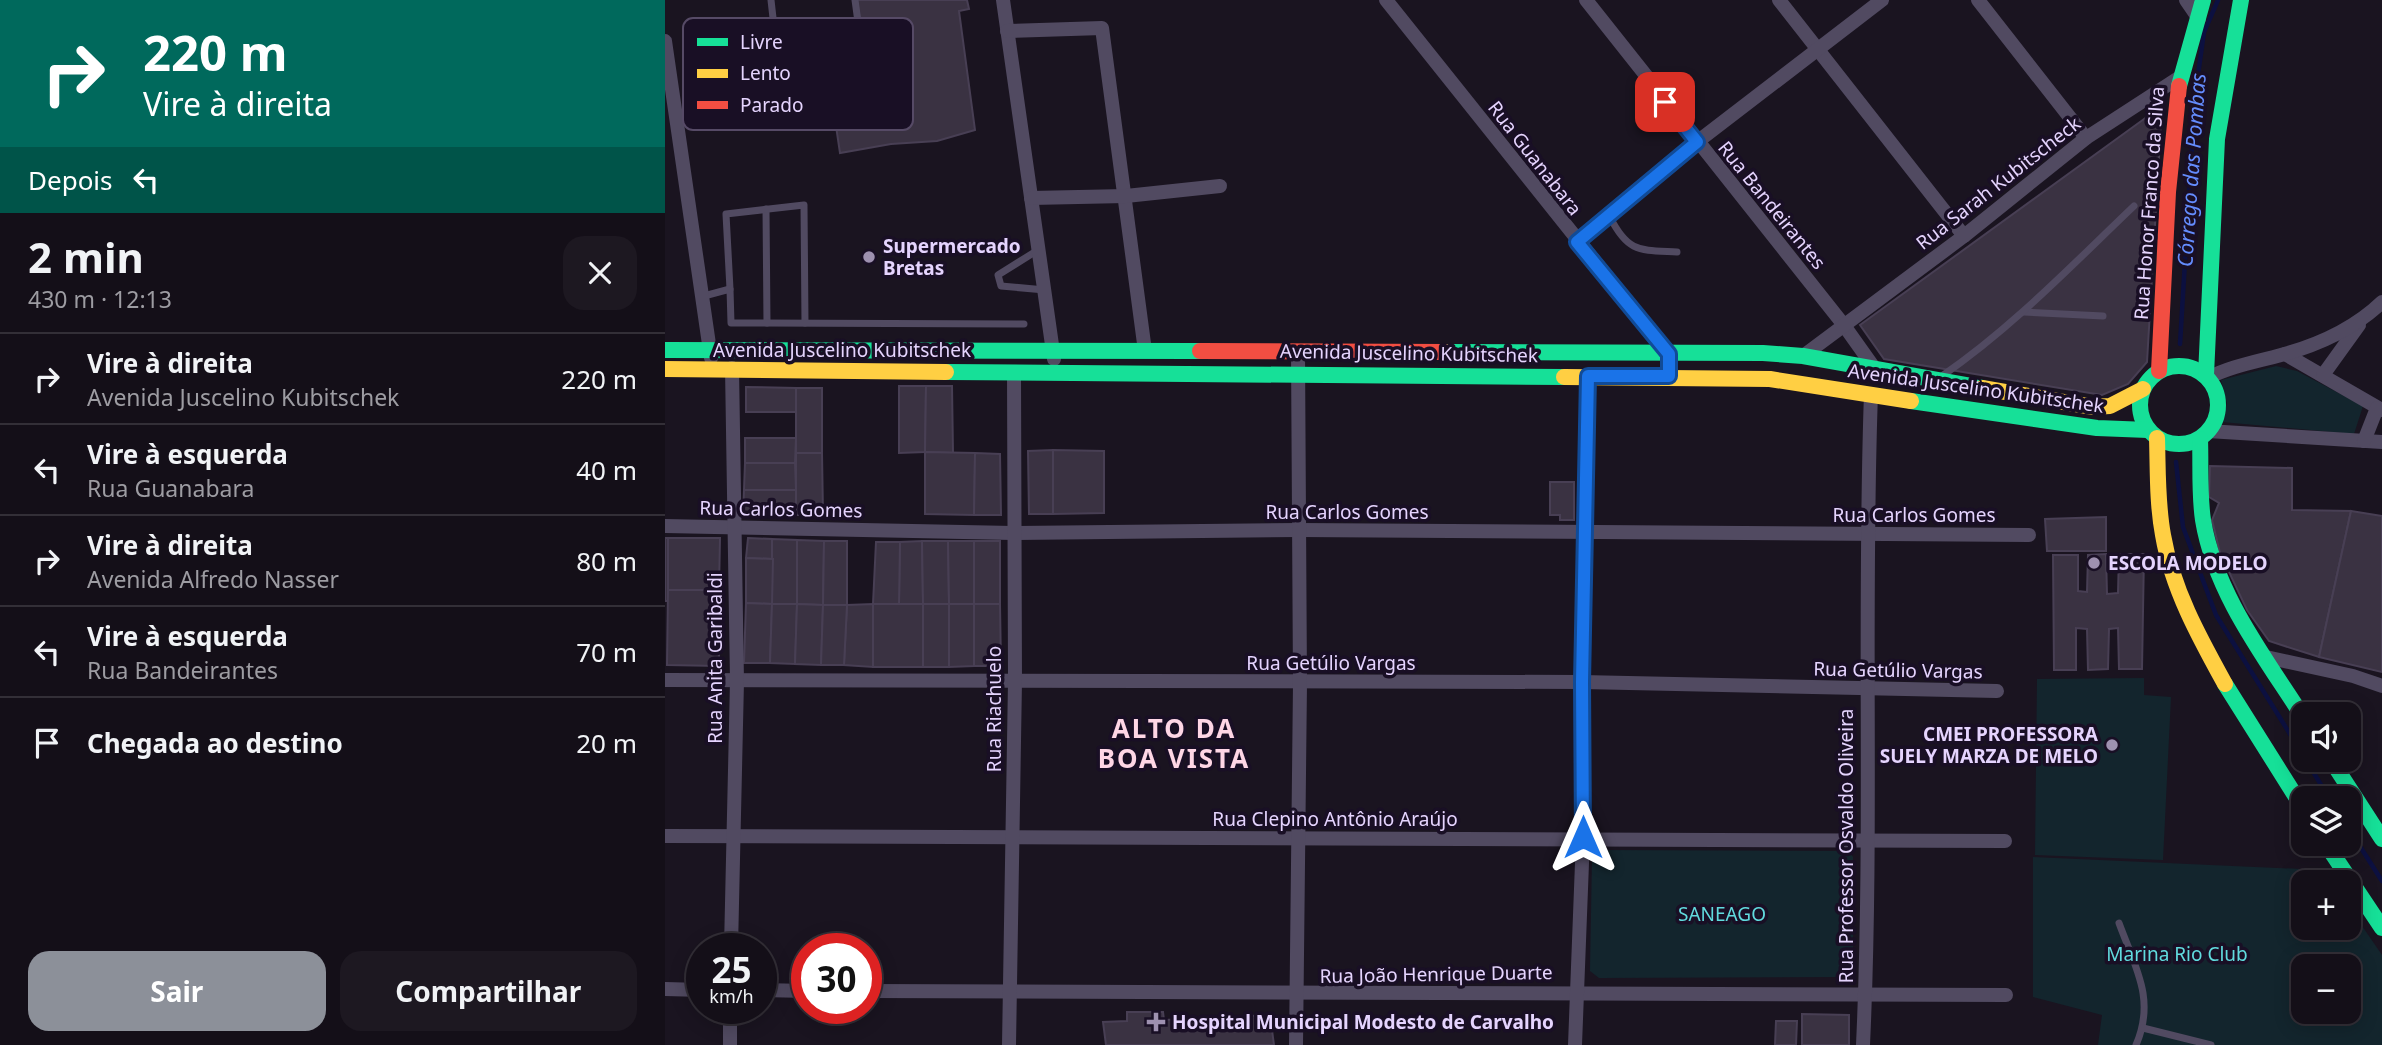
<!DOCTYPE html>
<html lang="pt">
<head>
<meta charset="utf-8">
<style>
	body { margin:0; font-family:"Noto Sans",sans-serif; background:#1d1821; color:#f1f3f6; height:100vh; display:flex; flex-direction:column; font-size:26px; white-space:nowrap }
	* { box-sizing:border-box; margin:0 }
	p { font-size:23px; color:#9d9ca2 }
	.icon { flex:none; width:38px; height:38px; fill:none; stroke:currentColor; stroke-width:2; stroke-linecap:round; stroke-linejoin:round }
	.map { position:relative; flex:1; overflow:hidden }
	.details { display:flex; flex-direction:column; background:#140f18; width:665px }
	.details>* { flex:none }
	.banner { background:#00695c; color:#fff; overflow:hidden }
	.buttons { position:absolute; left:1626px; top:702px; display:grid; gap:14px }
	.buttons a { display:grid; place-items:center; width:70px; height:70px; border-radius:14px; background:#140f18; box-shadow:0 4px 18px #0003,0 0 0 2px #332f37; font-size:35px }
	.speed { position:absolute; left:21px; top:933px; display:flex; gap:14px; font-size:35px; font-weight:700; text-align:center }
	.speed>* { display:grid; place-content:center; width:91px; height:91px; border-radius:50%; background:#140f18; box-shadow:0 4px 18px #0003,0 0 0 2px #332f37; line-height:1 }
	.speed small { font-size:18px; font-weight:400 }
	.speed .limit { border:10px solid #d22; background:#fff; color:#111 }
	.pin { position:absolute; display:grid; place-items:center; width:60px; height:60px; color:#fff; margin:-30px; border-radius:14px; box-shadow:0 4px 10px #0006 }
	.me { position:absolute; width:77px; margin:-38px; rotate:0deg; stroke-linejoin:round; filter:drop-shadow(0 0 5px #0008) }
	.turn { display:flex; align-items:center; gap:24px; height:147px; padding:0 28px; font-size:32px }
	.turn .icon { width:91px; height:91px; stroke-width:2.5 }
	.turn b { display:block; font-size:49px; line-height:60px }
	.then { display:flex; align-items:center; height:66px; padding:0 28px; background:#0003; gap:14px; font-size:26px }
	.round { display:grid; place-items:center; flex:none; width:74px; height:74px; border-radius:21px; background:#1d1821 }
	.summary { display:flex; align-items:center; justify-content:space-between; height:119px; padding:0 28px }
	h1 { font-size:42px; font-weight:700; line-height:52px }
	.action { display:flex; gap:14px; margin-top:auto; padding:14px 28px }
	.action a { flex:1; height:80px; border-radius:21px; background:#8c9099; color:#fff; font-size:28px; font-weight:700; line-height:80px; text-align:center }
	.action a+a { background:#1d1821; color:#f1f3f6 }
	ul { padding:0; list-style:none }
	li { display:flex; align-items:center; gap:21px; height:91px; padding:0 28px; border-top:2px solid #332f37 }
	li div { flex:1 }
	li b { display:block; font-size:26px }
	li em { font-style:normal }
	main { display:flex; flex:1; min-height:0 }
	.map>svg:first-child { display:block }
	.green { fill:#13252d; fill-rule:evenodd }
	.lines { fill:none; stroke-linecap:round; stroke-linejoin:round }
	.stream { stroke:#0c1040; stroke-width:4.5 }
	.building { fill:#3a3242; stroke:#483f54; stroke-width:2 }
	.lane { stroke:#514a61; stroke-width:7 }
	.street { stroke:#514a61; stroke-width:14 }
	.fast { stroke:#16e098; stroke-width:16 }
	.slow { stroke:#ffcf43; stroke-width:16 }
	.jam { stroke:#f24e42; stroke-width:16 }
	.route-casing { stroke:#114b97; stroke-width:18 }
	.route { stroke:#1a73e8; stroke-width:12 }
	.poi-dot { fill:#9e91b0; stroke:#190f25; stroke-width:2.5 }
	.labels { text-anchor:middle; stroke-width:7; stroke-linejoin:round; paint-order:stroke }
	.street-label { font-size:19px; fill:#e5d4fe; stroke:#190f25 }
	.poi-label { font-size:19px; font-weight:bold; fill:#e5d4fe; stroke:#190f25; text-anchor:start }
	.park-label { font-size:19px; fill:#61dbde; stroke:#190f25 }
	.water-label { font-size:21px; font-style:italic; fill:#648cfd; stroke:#190f25 }
	.district-label { font-size:26px; font-weight:bold; letter-spacing:2px; fill:#fed6e5; stroke:#190f25 }
	.key { fill:#190f25; stroke:#564a66; stroke-width:2 }
	.key-label { font-size:19px; fill:#e5d4fe }
</style>
</head>
<body>
<main>
<section class="details">
<div class="banner">
<div class="turn"><svg class="icon" aria-label="right" viewBox="0 0 24 24"><path d="M7 20v-9h11M14 6l5 5-5 5"/></svg><div><b>220 m</b>Vire à direita</div></div>
<div class="then">Depois<svg class="icon" aria-label="left" viewBox="0 0 24 24"><path d="M17 20v-9H6M10 6l-5 5 5 5"/></svg></div>
</div>
<div class="summary"><div><h1>2 min</h1><p>430 m · 12:13</p></div><a class="round"><svg class="icon" aria-label="close" viewBox="0 0 24 24"><path d="M6 6l12 12M18 6L6 18"/></svg></a></div>
<ul>
<li><svg class="icon" aria-label="right" viewBox="0 0 24 24"><path d="M7 20v-9h11M14 6l5 5-5 5"/></svg><div><b>Vire à direita</b><p>Avenida Juscelino Kubitschek</p></div><em>220 m</em></li>
<li><svg class="icon" aria-label="left" viewBox="0 0 24 24"><path d="M17 20v-9H6M10 6l-5 5 5 5"/></svg><div><b>Vire à esquerda</b><p>Rua Guanabara</p></div><em>40 m</em></li>
<li><svg class="icon" aria-label="right" viewBox="0 0 24 24"><path d="M7 20v-9h11M14 6l5 5-5 5"/></svg><div><b>Vire à direita</b><p>Avenida Alfredo Nasser</p></div><em>80 m</em></li>
<li><svg class="icon" aria-label="left" viewBox="0 0 24 24"><path d="M17 20v-9H6M10 6l-5 5 5 5"/></svg><div><b>Vire à esquerda</b><p>Rua Bandeirantes</p></div><em>70 m</em></li>
<li><svg class="icon" aria-label="arrive" viewBox="0 0 24 24"><path d="M6 21V4h12l-3 4 3 4H6"/></svg><div><b>Chegada ao destino</b></div><em>20 m</em></li>
</ul>
<div class="action"><a>Sair</a><a>Compartilhar</a></div>
</section>
<div class="map">
<svg width="1717" height="1045" viewBox="0 0 1717 1045">
	<rect width="100%" height="100%" fill="#1a1420"/>
	<!-- green -->
	<g class="green">
		<polygon points="1611,366 1632,371 1698,406 1689,434 1557,422 1562,403 1556,380"/>
		<polygon points="1479,678 1479,695 1506,697 1498,860 1370,855 1372,679"/>
		<polygon points="933,850 1184,851 1188,857 1188,977 934,978 925,971 927,857"/>
		<path d="M1368,857L1658,870L1666,882H1638V928H1684V907L1717,955V1045H1433L1437,1015L1368,997ZM1638,966H1684V1012H1638Z"/>
	</g>
	<g class="lines">
		<!-- stream -->
		<g class="stream">
			<polyline points="1515,344 1530,96 1539,32 1553,0"/>
			<polyline points="1511,462 1518,527 1551,615 1638,755"/>
			<polyline points="1641,760 1664,798"/>
			<polyline points="1684,829 1717,881"/>
		</g>
	</g>
	<!-- building -->
	<g class="building">
		<polygon points="192,0 302,0 304,9 294,11 310,130 272,141 226,144 175,153 167,99 206,93"/>
		<polygon points="1497,106 1482,362 1463,384 1437,395 1219,359 1195,325"/>
		<polygon points="234,386 261,386 260,452 234,453"/>
		<polygon points="261,386 287,386 288,453 260,452"/>
		<polygon points="81,387 131,388 131,412 81,412"/>
		<rect x="131" y="388" width="26" height="65"/>
		<polygon points="80,438 131,438 130,463 80,463"/>
		<polygon points="388,450 439,451 439,513 388,514"/>
		<polygon points="388,450 388,514 364,514 363,451"/>
		<polygon points="260,452 310,453 309,515 260,514"/>
		<polygon points="131,453 157,453 158,515 131,515"/>
		<polygon points="310,453 335,454 336,515 309,515"/>
		<polygon points="80,463 130,463 131,490 79,490"/>
		<polygon points="1545,466 1627,468 1627,510 1686,511 1654,657 1604,641 1582,610 1555,553 1547,520 1554,503 1544,497"/>
		<polygon points="885,482 909,482 909,520 895,520 895,515 885,515"/>
		<polygon points="79,490 131,490 131,515 78,516"/>
		<polygon points="1686,511 1717,516 1717,672 1654,657"/>
		<polygon points="1441,517 1441,551 1382,551 1380,519"/>
		<rect x="0" y="538" width="3" height="63"/>
		<polygon points="3,538 55,538 54,590 3,590"/>
		<polygon points="83,538 107,539 108,559 81,558"/>
		<polygon points="107,539 132,540 132,604 107,604"/>
		<polygon points="132,540 159,541 158,605 132,604"/>
		<polygon points="159,541 182,541 182,605 158,605"/>
		<polygon points="257,541 258,604 234,605 235,542"/>
		<polygon points="257,541 283,541 284,604 258,604"/>
		<polygon points="283,541 309,541 309,604 284,604"/>
		<rect x="309" y="541" width="26" height="63"/>
		<polygon points="211,542 235,542 234,605 208,604"/>
		<polygon points="1441,554 1442,594 1453,593 1454,554 1479,554 1477,669 1454,669 1453,628 1444,629 1443,669 1423,670 1422,629 1411,628 1411,670 1389,670 1388,555 1413,555 1413,591 1422,592 1423,555"/>
		<polygon points="81,558 108,559 107,604 81,603"/>
		<polygon points="3,590 54,590 54,666 2,665"/>
		<polygon points="81,603 107,604 105,663 79,663"/>
		<polygon points="107,604 132,604 130,664 105,663"/>
		<polygon points="132,604 158,605 156,665 130,664"/>
		<polygon points="208,604 208,667 179,665 182,605"/>
		<rect x="208" y="604" width="50" height="63"/>
		<rect x="258" y="604" width="26" height="63"/>
		<polygon points="284,604 309,604 309,666 284,667"/>
		<polygon points="309,604 335,604 336,666 309,666"/>
		<polygon points="158,605 182,605 179,665 156,665"/>
		<polygon points="462,1012 498,1012 499,1020 605,1015 609,1045 441,1045 438,1022 462,1021"/>
		<polygon points="1137,1014 1184,1015 1184,1045 1137,1045"/>
		<polygon points="1111,1021 1132,1021 1131,1045 1110,1045"/>
	</g>
	<g class="lines">
		<!-- lane -->
		<g class="lane">
			<polyline points="106,0 108,18"/>
			<polyline points="190,0 201,81"/>
			<polyline points="101,209 102,323"/>
			<path d="M945,217C963,253 975,250 1012,252"/>
			<polyline points="373,250 333,275 336,286 380,290"/>
			<polyline points="65,289 61,214 139,205 140,323"/>
			<polyline points="39,296 65,289 66,323 359,324"/>
			<polyline points="1359,312 1438,316"/>
			<path d="M1277,376C1348,327 1407,265 1469,206"/>
			<path d="M1454,923C1470,967 1491,999 1471,1045"/>
			<polyline points="1478,1028 1546,1045"/>
		</g>
		<!-- street -->
		<g class="street">
			<polyline points="338,0 389,359"/>
			<polyline points="721,0 1004,354 1004,376"/>
			<polyline points="921,0 1178,324 1210,369"/>
			<polyline points="1114,0 1299,236"/>
			<polyline points="1313,0 1421,138"/>
			<polyline points="1521,0 1534,19"/>
			<polyline points="342,31 437,28 480,351"/>
			<polyline points="0,41 46,358"/>
			<polyline points="366,198 461,196 555,186"/>
			<polyline points="912,242 1032,142 1217,0"/>
			<polyline points="1620,354 1717,410"/>
			<polyline points="1138,356 1299,236 1421,138 1515,77"/>
			<polyline points="1658,375 1694,325"/>
			<path d="M1543,378C1566,366 1591,362 1616,355C1653,345 1690,328 1717,302"/>
			<polyline points="1543,431 1717,442"/>
			<polyline points="1699,441 1712,408"/>
			<polyline points="0,526 348,533 634,530 1364,535"/>
			<polyline points="1601,657 1688,676 1717,686"/>
			<polyline points="0,680 917,682 1332,691"/>
			<polyline points="0,836 1340,841"/>
			<polyline points="66,948 72,681 67,368"/>
			<polyline points="0,989 37,990"/>
			<polyline points="96,990 142,991"/>
			<polyline points="201,991 1341,995"/>
			<polyline points="65,1045 65,1008"/>
			<polyline points="344,1045 350,681 349,373"/>
			<polyline points="631,1045 635,683 633,352"/>
			<polyline points="910,1045 918,837 917,682 923,376"/>
			<path d="M1198,1045C1208,828 1198,611 1206,394"/>
		</g>
		<!-- fast -->
		<g class="fast">
			<polyline points="1514,86 1538,0"/>
			<polyline points="0,350 535,351"/>
			<polyline points="780,352 1098,353 1138,356 1317,388"/>
			<circle cx="1514" cy="405" r="39"/>
			<polyline points="281,372 899,377"/>
			<polyline points="1541,375 1552,139 1576,0"/>
			<polyline points="1246,401 1432,428 1483,430"/>
			<path d="M1535,439C1536,466 1534,493 1538,520C1550,593 1599,656 1638,717"/>
			<polyline points="1560,684 1638,808"/>
			<polyline points="1666,760 1717,839"/>
			<polyline points="1661,844 1717,928"/>
		</g>
		<!-- slow -->
		<g class="slow">
			<polyline points="0,369 281,372"/>
			<polyline points="899,377 1105,379 1246,401"/>
			<polyline points="1317,388 1428,407 1445,406 1478,389"/>
			<path d="M1492,438C1493,470 1492,503 1498,535C1507,588 1534,637 1560,684"/>
		</g>
		<!-- jam -->
		<g class="jam">
			<polyline points="535,351 780,352"/>
			<polyline points="1494,371 1503,192 1514,86"/>
		</g>
	</g>
	<g class="lines">
		<!-- route casing -->
		<g class="route-casing">
			<polyline id="route" points="918,837 917,682 923,376 1004,376 1004,354 912,242 1032,142 1000,102"/>
		</g>
		<!-- route -->
		<use href="#route" class="route"/>
	</g>
	<!-- markers -->
	<g class="poi-dot">
		<circle cx="204" cy="257" r="7"/>
		<circle cx="1429" cy="563" r="7"/>
		<circle cx="1447" cy="745" r="7"/>
		<path d="M487.5 1011.5h7v7h7v7h-7v7h-7v-7h-7v-7h7z"/>
	</g>
	<g class="labels">
		<!-- street labels -->
		<g class="street-label">
			<text transform="translate(870 158) rotate(52)" y="7">Rua Guanabara</text>
			<text transform="translate(1333 183) rotate(-38)" y="7">Rua Sarah Kubitscheck</text>
			<text transform="translate(1484 203) rotate(-86)" y="7">Rua Honor Franco da Silva</text>
			<text transform="translate(1107 205) rotate(51)" y="7">Rua Bandeirantes</text>
			<text x="177" y="357">Avenida Juscelino Kubitschek</text>
			<text transform="translate(744 353) rotate(1)" y="7">Avenida Juscelino Kubitschek</text>
			<text transform="translate(1311 388) rotate(8)" y="7">Avenida Juscelino Kubitschek</text>
			<text transform="translate(116 509) rotate(1)" y="7">Rua Carlos Gomes</text>
			<text x="682" y="519">Rua Carlos Gomes</text>
			<text x="1249" y="522">Rua Carlos Gomes</text>
			<text transform="translate(50 658) rotate(-90)" y="7">Rua Anita Garibaldi</text>
			<text x="666" y="670">Rua Getúlio Vargas</text>
			<text transform="translate(1233 670) rotate(1)" y="7">Rua Getúlio Vargas</text>
			<text transform="translate(329 709) rotate(-90)" y="7">Rua Riachuelo</text>
			<text x="670" y="826">Rua Clepino Antônio Araújo</text>
			<text transform="translate(1181 846) rotate(-90)" y="7">Rua Professor Osvaldo Oliveira</text>
			<text transform="translate(771 974) rotate(-1)" y="7">Rua João Henrique Duarte</text>
		</g>
		<!-- poi labels -->
		<g class="poi-label">
			<text x="218" y="253">Supermercado<tspan x="218" dy="22">Bretas</tspan></text>
			<text x="1443" y="570">ESCOLA MODELO</text>
			<text x="1433" y="741" text-anchor="end">CMEI PROFESSORA<tspan x="1433" dy="22">SUELY MARZA DE MELO</tspan></text>
			<text x="507" y="1029">Hospital Municipal Modesto de Carvalho</text>
		</g>
		<!-- park labels -->
		<g class="park-label">
			<text x="1057" y="921">SANEAGO</text>
			<text x="1512" y="961">Marina Rio Club</text>
		</g>
		<!-- water labels -->
		<g class="water-label">
			<text transform="translate(1527 170) rotate(-86)" y="7">Córrego das Pombas</text>
		</g>
		<!-- district labels -->
		<g class="district-label">
			<text x="509" y="738">ALTO DA<tspan x="509" dy="30">BOA VISTA</tspan></text>
		</g>
	</g>
	<!-- legend -->
	<rect x="18" y="18" width="230" height="112" rx="10" class="key"/>
	<rect x="32" y="38" width="31" height="8" fill="#16e098"/>
	<rect x="32" y="69" width="31" height="9" fill="#ffcf43"/>
	<rect x="32" y="101" width="31" height="8" fill="#f24e42"/>
	<g class="key-label">
		<text x="75" y="49">Livre</text>
		<text x="75" y="80">Lento</text>
		<text x="75" y="112">Parado</text>
	</g>
</svg>
<div class="buttons">
<a><svg class="icon" aria-label="sound" viewBox="0 0 24 24"><path d="M4 9h4l5-4v14l-5-4H4zM17 9q2 3 0 6"/></svg></a>
<a><svg class="icon" aria-label="layers" viewBox="0 0 24 24"><path d="M12 4l9 5-9 5-9-5zM3 14l9 5 9-5"/></svg></a>
<a>+</a>
<a>−</a>
</div>
<div class="speed"><div>25<small>km/h</small></div><div class="limit">30</div></div>
<div class="pin" style="left:1000px;top:102px;background:#d93025"><svg class="icon" aria-label="arrive" viewBox="0 0 24 24"><path d="M6 21V4h12l-3 4 3 4H6"/></svg></div>
<svg class="me" style="left:918px;top:837px" viewBox="-20 -20 40 40"><path d="M0-17L14 15 0 8-14 15z" fill="#1a73e8" stroke="#fff" stroke-width="4"/></svg>
</div>
</main>
</body>
</html>
